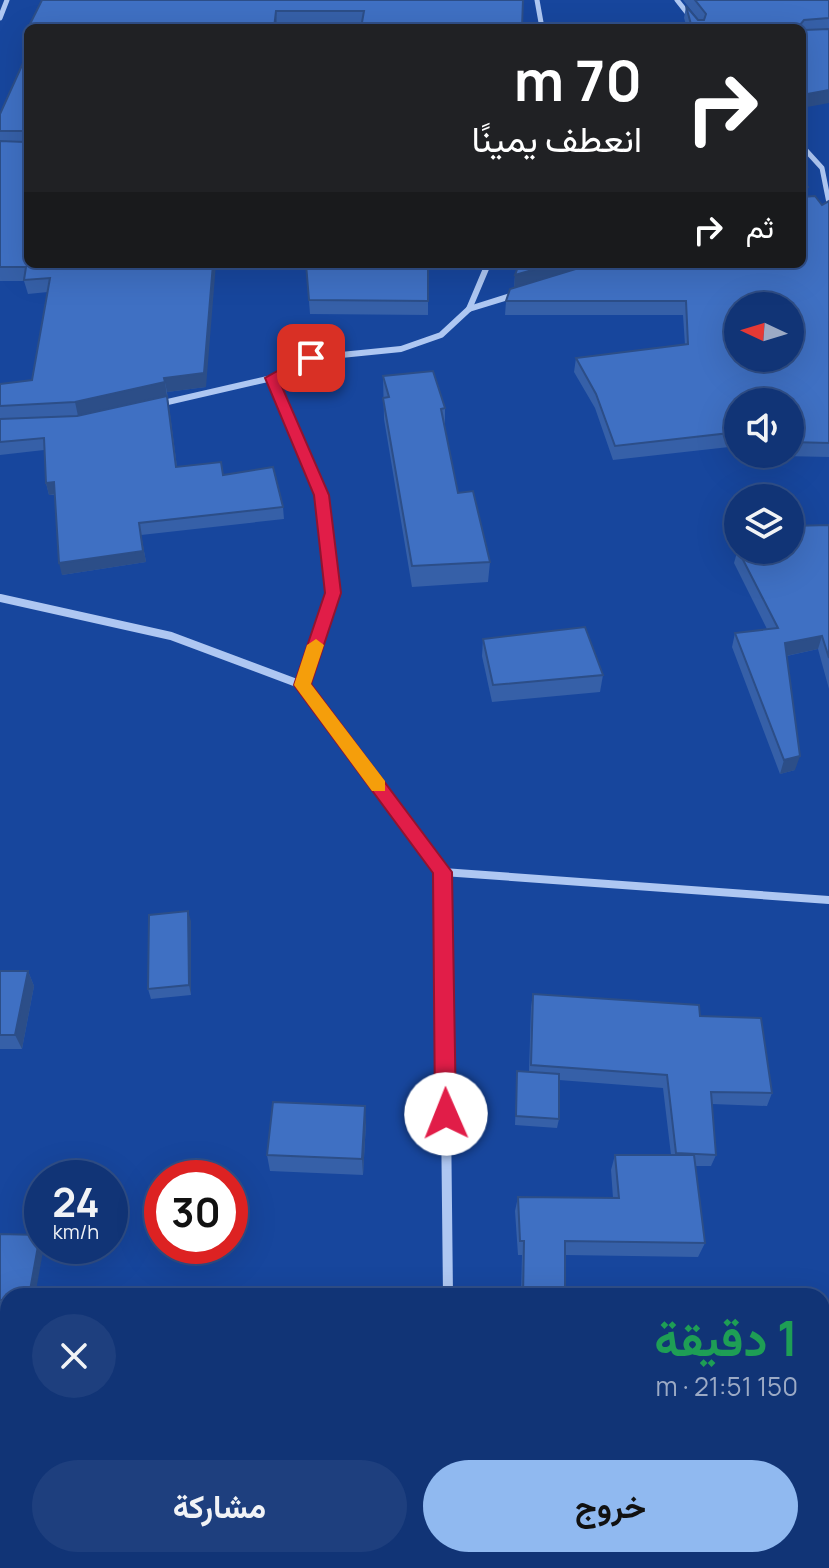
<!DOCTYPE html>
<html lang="ar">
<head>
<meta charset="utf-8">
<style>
	body { margin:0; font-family:Manrope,Vazirmatn,sans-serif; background:#1e3f7e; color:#f1f3f6; direction:rtl; height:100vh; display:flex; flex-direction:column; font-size:30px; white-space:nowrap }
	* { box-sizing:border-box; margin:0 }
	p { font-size:26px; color:#9caac5 }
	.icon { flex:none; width:44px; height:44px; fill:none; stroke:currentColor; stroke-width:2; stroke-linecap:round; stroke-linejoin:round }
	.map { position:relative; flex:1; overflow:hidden; direction:ltr }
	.drawer { position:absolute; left:0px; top:1288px; width:830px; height:280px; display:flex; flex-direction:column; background:#113476; border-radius:24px 24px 0 0; box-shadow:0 8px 32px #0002,0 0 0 2px #304f88; direction:rtl }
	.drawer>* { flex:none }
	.hud { position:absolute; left:24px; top:24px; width:782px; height:244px; border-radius:12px; box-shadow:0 8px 32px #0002,0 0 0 2px #304f88; direction:rtl; background:#202124; color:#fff; overflow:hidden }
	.needle { width:52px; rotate:274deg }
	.controls { position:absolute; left:724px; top:292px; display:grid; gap:16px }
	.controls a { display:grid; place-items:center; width:80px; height:80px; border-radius:50%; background:#113476; box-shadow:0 8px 32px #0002,0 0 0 2px #304f88; font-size:40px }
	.speed { position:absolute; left:24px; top:1160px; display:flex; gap:16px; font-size:40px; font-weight:700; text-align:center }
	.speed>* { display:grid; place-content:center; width:104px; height:104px; border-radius:50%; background:#113476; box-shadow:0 8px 32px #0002,0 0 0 2px #304f88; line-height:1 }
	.speed small { font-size:20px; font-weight:400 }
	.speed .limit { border:12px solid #d22; background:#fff; color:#111 }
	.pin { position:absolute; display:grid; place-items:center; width:68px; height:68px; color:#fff; margin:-34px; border-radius:16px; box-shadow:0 4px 12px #0006 }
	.me { position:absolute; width:88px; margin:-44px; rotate:359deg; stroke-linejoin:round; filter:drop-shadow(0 0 6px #0008) }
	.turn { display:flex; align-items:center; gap:28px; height:168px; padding:0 32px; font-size:36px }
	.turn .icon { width:104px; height:104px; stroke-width:2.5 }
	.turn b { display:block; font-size:56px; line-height:68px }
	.then { display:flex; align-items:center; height:76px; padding:0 32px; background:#0003; gap:16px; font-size:30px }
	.round { display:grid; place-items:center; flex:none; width:84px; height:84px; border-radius:42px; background:#1e3f7e }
	.headline { display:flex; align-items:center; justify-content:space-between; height:136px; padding:0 32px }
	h1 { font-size:48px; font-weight:700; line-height:60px; color:#1e9e55 }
	.cta { display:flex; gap:16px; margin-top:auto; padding:16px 32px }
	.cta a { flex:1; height:92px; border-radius:48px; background:#90b9f0; color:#111; font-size:32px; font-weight:700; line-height:92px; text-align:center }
	.cta a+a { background:#1e3f7e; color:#f1f3f6 }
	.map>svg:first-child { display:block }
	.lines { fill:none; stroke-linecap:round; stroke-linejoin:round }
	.street-far3 { stroke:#aec7f2; stroke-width:5 }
	.street-far2 { stroke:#aec7f2; stroke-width:6 }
	.street-far1 { stroke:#aec7f2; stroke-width:8 }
	.street { stroke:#aec7f2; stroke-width:10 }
	.wall { fill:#3660a8 }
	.shaded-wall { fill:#2c4e88 }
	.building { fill:#3f70c3; stroke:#2c4e88; stroke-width:2; fill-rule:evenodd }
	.route { fill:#e11d48; stroke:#92132f; stroke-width:2 }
	.slow { fill:#f59e0b }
</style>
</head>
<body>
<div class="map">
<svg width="829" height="1568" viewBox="0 0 829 1568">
	<rect width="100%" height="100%" fill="#17469d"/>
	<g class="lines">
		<!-- street-far3 -->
		<g class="street-far3">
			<polyline points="537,0 542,28"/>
			<polyline points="677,0 699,28"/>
			<polyline points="0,18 7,0"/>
			<polyline points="802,146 822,168 829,203"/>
		</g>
		<!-- street-far2 -->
		<g class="street-far2">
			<polyline points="469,309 488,264"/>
			<polyline points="272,378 322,495 331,599"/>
			<polyline points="159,404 272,378 311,358 401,349 441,335 469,309 514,295"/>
			<polyline points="0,598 5,599"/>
		</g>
		<!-- street-far1 -->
		<g class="street-far1">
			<polyline points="0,598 171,636 302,685 443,872 445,1026"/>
			<polyline points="302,685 332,597"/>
			<polyline points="443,872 829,900"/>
		</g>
		<!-- street -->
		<polyline class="street" points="445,1024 448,1296"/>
	</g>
	<!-- wall -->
	<g class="wall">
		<polygon points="42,0 523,0 362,24 277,24 277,28 28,28"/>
		<polygon points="683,0 829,0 829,103 802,28 687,28 684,18 686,6 699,20"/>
		<polygon points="28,29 28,49 25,36"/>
		<polygon points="28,52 28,264 206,387 167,392 177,467 223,475 283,507 284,519 141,535 146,562 62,575 55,495 49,495 46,483 44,450 0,455 0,384 32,380 48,292 28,294 24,281 0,281 0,114"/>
		<polygon points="805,196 822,205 829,201 829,457 783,456 782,454 790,454 790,402 738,402 738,446 613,460 595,408 574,372 576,358 685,345 683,315 505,315 506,301 514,288 515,275 519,265 502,264 802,264"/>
		<polygon points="306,264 428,264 428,315 310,314"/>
		<polygon points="383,376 445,408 445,428 458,493 490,562 488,582 412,587 384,419"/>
		<polygon points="829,525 829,689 818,649 787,656 795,770 780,774 732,647 735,633 767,629 734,563 738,549 790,550"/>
		<polygon points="483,639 603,675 600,692 492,702 482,656"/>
		<polygon points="191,921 191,995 151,999 148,989"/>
		<polygon points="0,971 28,971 34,986 22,1049 0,1049"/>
		<polygon points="533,994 700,1016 772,1093 767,1106 712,1104 716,1155 711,1166 695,1166 705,1243 698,1257 565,1255 565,1296 521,1296 522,1255 518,1255 515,1211 518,1197 613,1198 611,1170 615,1155 671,1155 663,1088 559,1080 559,1119 557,1128 515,1125 517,1071 529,1072 531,1007"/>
		<polygon points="366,1123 363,1175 270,1171 267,1155"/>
		<polygon points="0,1234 8,1296 8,1307 0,1307"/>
		<polygon points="176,1560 174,1568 119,1568 115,1564"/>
	</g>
	<!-- shaded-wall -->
	<g class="shaded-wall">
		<polygon points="276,11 277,28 274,28"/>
		<polygon points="829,90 829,103 802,108 802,95"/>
		<polygon points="808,187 804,200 802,202 802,190"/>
		<polygon points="213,264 216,264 206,387 167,392 164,378"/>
		<polygon points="553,264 599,264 514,289 515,275"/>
		<polygon points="165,382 167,396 78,416 75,402"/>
		<polygon points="54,482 57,494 49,495 46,483"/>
		<polygon points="139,523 146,562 62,575 59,563"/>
		<polygon points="822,636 818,649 781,657 785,643"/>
		<polygon points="800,756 795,770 780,774 784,760"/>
		<polygon points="188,911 191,921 191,995 189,985"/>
		<polygon points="28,971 34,986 22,1049 15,1035"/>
		<polygon points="365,1106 366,1123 363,1175 362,1159"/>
		<polygon points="40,1235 42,1238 42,1246 44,1246 35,1296 29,1296"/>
		<polygon points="171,1560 176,1560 174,1568 170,1568"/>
	</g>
	<!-- building -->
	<g class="building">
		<polygon points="42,0 523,0 522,28 361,28 364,11 276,11 274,28 28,28"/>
		<polygon points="695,0 829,0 829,18 804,20 799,26 802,28 692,28 686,6 698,20 704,20 706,14"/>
		<polygon points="802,28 804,30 829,29 829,90 802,95"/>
		<polygon points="28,52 28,134 27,131 0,131 0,114"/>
		<polygon points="28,140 28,264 213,264 204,373 164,378 165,382 75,402 0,406 0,384 32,380 50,278 24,280 26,267 0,267 0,141 25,142"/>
		<polygon points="802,180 808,187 802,190"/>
		<path d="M815,196L822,205L829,201V443L790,442V402H738V432L615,446L596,394L576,358L688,344L686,301H506L510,289L592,264H802V197ZM738,306H790V358H738Z"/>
		<polygon points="306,264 428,264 428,301 309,300"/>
		<polygon points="519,264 553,264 515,275"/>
		<polygon points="433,371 445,408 441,409 458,493 473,491 490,562 412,566 383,398 389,397 383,376"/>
		<polygon points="167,396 176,467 221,462 223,475 273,467 283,507 139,523 143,551 59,563 54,482 46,483 44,438 0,442 0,419 77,416"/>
		<polygon points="829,525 829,658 822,636 785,643 800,756 784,760 735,633 778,628 738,550 790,550 790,526"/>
		<polygon points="585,627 603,675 493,685 483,639"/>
		<polygon points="188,911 189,985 148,989 149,915"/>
		<polygon points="0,971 28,971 15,1035 0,1035"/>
		<polygon points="533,994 699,1005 700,1016 761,1018 772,1093 711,1092 716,1155 676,1153 667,1075 531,1065"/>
		<polygon points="517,1071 559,1074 559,1119 516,1116"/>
		<polygon points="273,1102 365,1106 362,1159 267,1155"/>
		<polygon points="615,1155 694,1155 705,1243 565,1241 565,1296 523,1296 524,1241 520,1241 518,1197 619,1198"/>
		<polygon points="0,1234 40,1235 29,1296 8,1296 8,1300 0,1300"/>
		<polygon points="251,1291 305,1294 304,1296 250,1296"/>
		<polygon points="126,1294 164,1296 125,1296"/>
		<polygon points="116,1560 171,1560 170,1568 115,1564"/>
	</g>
	<!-- route -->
	<polygon class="route" points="306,355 318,358 279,380 329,495 341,593 311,684 452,872 456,1114 453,1121 446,1124 438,1121 435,1114 433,873 294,685 325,593 314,495 265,378"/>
	<!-- slow -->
	<polygon class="slow" points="316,639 324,645 311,684 385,781 385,791 372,791 294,685 307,645"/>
</svg>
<div class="controls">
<a><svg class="needle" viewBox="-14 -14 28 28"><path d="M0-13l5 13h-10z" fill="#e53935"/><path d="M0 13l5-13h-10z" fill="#9caac5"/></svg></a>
<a><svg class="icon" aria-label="sound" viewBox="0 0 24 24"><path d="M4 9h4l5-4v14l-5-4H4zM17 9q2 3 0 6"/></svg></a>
<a><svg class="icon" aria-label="layers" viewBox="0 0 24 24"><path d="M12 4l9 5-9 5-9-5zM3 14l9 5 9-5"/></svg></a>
</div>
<div class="speed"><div>24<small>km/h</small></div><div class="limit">30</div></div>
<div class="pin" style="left:311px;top:358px;background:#d93025"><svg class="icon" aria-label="arrive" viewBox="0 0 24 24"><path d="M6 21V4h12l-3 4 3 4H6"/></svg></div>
<svg class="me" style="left:446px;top:1114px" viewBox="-20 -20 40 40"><circle r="19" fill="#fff"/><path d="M0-13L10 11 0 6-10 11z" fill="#e11d48"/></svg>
<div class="hud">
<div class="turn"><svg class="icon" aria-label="right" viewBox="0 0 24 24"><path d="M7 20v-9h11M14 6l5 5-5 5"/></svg><div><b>70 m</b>انعطف يمينًا</div></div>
<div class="then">ثم<svg class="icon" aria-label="right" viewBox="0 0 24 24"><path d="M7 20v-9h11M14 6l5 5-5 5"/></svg></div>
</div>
<section class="drawer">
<div class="headline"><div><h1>1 دقيقة</h1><p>150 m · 21:51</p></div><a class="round"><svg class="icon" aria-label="close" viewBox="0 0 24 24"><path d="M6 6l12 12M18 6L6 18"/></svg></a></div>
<div class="cta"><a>خروج</a><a>مشاركة</a></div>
</section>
</div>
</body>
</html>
